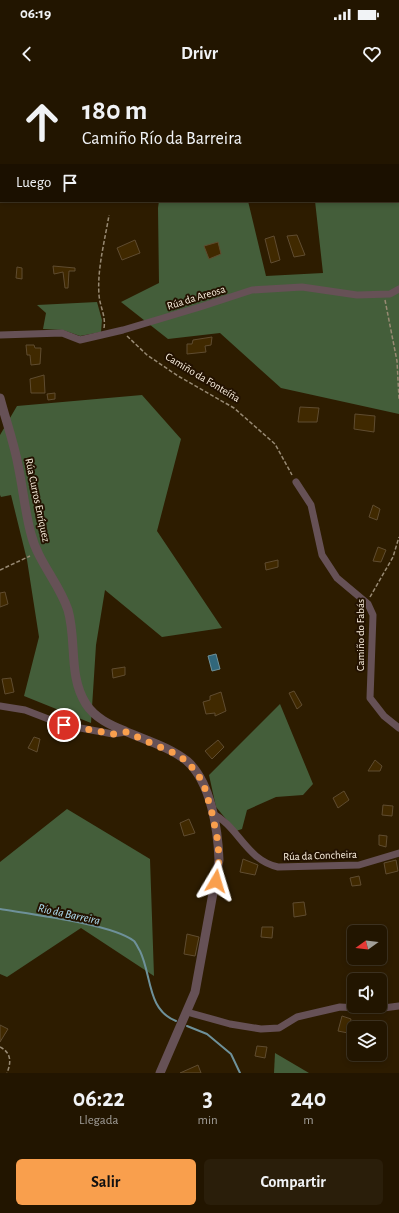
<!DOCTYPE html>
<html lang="es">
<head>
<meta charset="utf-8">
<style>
	body { margin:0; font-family:"Alegreya Sans",sans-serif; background:#2a1e0a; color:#f1f3f6; height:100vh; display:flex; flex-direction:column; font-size:15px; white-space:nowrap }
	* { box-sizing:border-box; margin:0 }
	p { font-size:13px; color:#a29f99 }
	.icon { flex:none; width:22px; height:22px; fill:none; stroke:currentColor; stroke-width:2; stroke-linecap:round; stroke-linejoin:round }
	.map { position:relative; height:993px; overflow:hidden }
	.panel { display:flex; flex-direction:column; background:#221500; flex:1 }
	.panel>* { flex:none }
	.guide { position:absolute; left:0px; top:0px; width:399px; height:122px; box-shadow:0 2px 6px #0003,0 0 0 1px #3f3422; background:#221500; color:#f1f3f6; overflow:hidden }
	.needle { width:26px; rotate:255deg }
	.buttons { position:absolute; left:347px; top:845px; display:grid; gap:8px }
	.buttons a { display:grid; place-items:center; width:40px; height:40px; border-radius:6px; background:#221500; box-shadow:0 2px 6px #0003,0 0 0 1px #3f3422; font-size:20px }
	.pin { position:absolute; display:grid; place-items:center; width:34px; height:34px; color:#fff; margin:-17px; border:2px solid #fff; border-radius:50%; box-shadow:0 1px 4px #0007 }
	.me { position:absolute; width:44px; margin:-22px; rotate:7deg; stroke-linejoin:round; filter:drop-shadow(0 0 3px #0008) }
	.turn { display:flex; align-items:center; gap:14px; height:84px; padding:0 16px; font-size:18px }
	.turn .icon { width:52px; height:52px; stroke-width:2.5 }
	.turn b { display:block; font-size:28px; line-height:34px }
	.then { display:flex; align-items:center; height:38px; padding:0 16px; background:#0003; gap:8px; font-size:15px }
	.eta { display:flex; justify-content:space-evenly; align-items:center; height:68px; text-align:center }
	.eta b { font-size:24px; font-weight:700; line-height:28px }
	.cta { display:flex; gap:8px; margin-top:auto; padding:8px 16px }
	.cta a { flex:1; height:46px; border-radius:6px; background:#f99f4d; color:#111; font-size:16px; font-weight:700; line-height:46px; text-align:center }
	.cta a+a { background:#2a1e0a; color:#f1f3f6 }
	.status { display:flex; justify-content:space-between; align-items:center; height:28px; padding:0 20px; background:#221500; direction:ltr }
	.status svg { height:11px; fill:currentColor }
	header { display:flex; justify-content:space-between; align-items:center; height:52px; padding:0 16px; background:#221500; font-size:18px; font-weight:700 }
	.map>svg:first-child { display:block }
	.forest { fill:#445e3a }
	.water { fill:#31677b; stroke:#6e919a }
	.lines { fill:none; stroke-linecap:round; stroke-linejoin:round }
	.stream { stroke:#6e919a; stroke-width:2 }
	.building { fill:#402900; stroke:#5f4c30 }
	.path { stroke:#988a73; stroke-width:1.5; stroke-dasharray:4 2; stroke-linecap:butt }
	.minor { stroke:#665156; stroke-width:7 }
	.tertiary { stroke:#665156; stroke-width:9 }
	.route { stroke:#f99f4d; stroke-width:7; stroke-dasharray:0 12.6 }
	.labels { text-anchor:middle; stroke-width:4; stroke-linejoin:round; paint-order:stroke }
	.street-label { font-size:11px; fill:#fdf2e1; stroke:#231200 }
	.water-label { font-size:12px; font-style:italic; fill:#b1e1f6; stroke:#231200 }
</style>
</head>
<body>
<div class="status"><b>06:19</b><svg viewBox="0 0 49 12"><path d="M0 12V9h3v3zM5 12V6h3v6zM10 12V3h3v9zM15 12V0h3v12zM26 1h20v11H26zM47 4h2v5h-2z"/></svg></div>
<header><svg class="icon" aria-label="back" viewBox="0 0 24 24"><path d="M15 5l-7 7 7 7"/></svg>Drivr<svg class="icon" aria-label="heart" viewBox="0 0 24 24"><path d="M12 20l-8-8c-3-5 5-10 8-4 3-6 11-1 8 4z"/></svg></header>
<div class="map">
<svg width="399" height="993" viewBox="0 0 399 993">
	<rect width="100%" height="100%" fill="#2d1c00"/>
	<!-- forest -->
	<g class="forest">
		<polygon points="265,0 399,0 399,334 281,308 220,253 168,259 121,222 159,203 158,128 159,121 248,121 266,196 323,193 315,121 398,121 398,1"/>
		<polygon points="97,222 102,240 101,252 80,256 63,250 43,249 46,233 37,225"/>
		<polygon points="142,315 181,359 157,451 222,548 162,557 105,510 96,565 91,643 24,616 39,557 27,480 11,415 1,417 0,415 0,355 17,326"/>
		<polygon points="280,624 313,704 303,715 276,717 247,730 242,749 236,751 216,727 209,695"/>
		<polygon points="67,729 150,779 154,896 81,848 7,897 0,894 0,782"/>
		<polygon points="275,973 309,993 274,993"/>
	</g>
	<!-- water -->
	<polygon class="water" points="216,574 220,589 212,591 208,576"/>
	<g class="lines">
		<!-- stream -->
		<g class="stream">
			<path d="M0,829C30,834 112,844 134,861C136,863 138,868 140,871C152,896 147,930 176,941"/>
			<polyline points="187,946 207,954 231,974 240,993"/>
		</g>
	</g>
	<!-- building -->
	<g class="building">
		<polygon points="297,155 305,175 294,177 287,156"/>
		<polygon points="274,156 280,180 271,183 265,159"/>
		<polygon points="135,160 140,173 122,180 117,168"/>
		<polygon points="218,162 221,174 209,179 204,166"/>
		<polygon points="53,186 75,188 75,191 69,191 68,208 65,208 63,192 54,194"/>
		<polygon points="17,187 22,188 22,199 16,198"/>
		<polygon points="212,257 211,265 205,266 206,272 187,274 187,264 192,264 193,260"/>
		<polygon points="26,265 34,265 35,268 41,268 40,284 31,285 30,275 27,275"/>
		<polygon points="44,295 45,313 31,313 30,299"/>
		<polygon points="55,313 55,319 48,320 47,314"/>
		<polygon points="300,327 319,328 317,342 298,342"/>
		<polygon points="355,334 375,336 374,352 354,349"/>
		<polygon points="373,425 380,429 377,440 369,437"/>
		<polygon points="378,467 386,470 381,482 373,481"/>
		<polygon points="278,480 278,487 266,490 265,483"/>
		<polygon points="5,512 8,524 0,527 0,513"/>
		<polygon points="125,587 125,595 113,598 112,589"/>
		<polygon points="11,598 14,612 5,614 2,599"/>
		<polygon points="294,611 302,625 297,629 289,613"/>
		<polygon points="221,612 226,631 215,636 215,633 206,634 203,622 210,620 210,616"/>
		<polygon points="34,657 40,659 37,672 28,668"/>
		<polygon points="218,660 224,667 212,679 205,671"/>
		<polygon points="375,680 382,686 380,691 368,691"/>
		<polygon points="344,711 349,720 338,728 333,718"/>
		<polygon points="383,725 393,726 392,736 382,735"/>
		<polygon points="189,739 195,753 184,756 180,743"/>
		<polygon points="379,755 387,756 386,767 379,765"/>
		<polygon points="243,779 258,785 255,795 240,792"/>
		<polygon points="396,780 398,791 386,794 384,783"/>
		<polygon points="359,796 361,805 352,806 350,798"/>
		<polygon points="304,822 306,835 294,837 293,823"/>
		<polygon points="262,847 273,847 272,858 261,857"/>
		<polygon points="187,854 199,857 195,876 184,874"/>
		<polygon points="342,936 351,939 348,953 338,951"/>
		<polygon points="0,945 8,949 0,962"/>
		<polygon points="257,966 267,967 265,978 255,976"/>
		<polygon points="198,985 201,993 180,993"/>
	</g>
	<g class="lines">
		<!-- path -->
		<g class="path">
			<polyline points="385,220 397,281 399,319"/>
			<path d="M104,248C106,236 100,227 99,215C97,189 105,160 109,135"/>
			<polyline points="127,256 147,275 178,296 234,328 275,364 292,395"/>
			<polyline points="0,490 30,476"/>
			<polyline points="370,517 393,477 399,457"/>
			<path d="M0,967C12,973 11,983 7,993"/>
		</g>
		<!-- minor -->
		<g class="minor">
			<polyline points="0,255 62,253 80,260 123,250 200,227 252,210 302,207 357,215 390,214 399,209"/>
			<polyline points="296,402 311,425 322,475 337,498 368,524 373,535 370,618 384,636 399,648"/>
			<polyline points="0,626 25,630 64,645 113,654 126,652"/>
			<path d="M212,733C239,747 246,780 278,787L359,785L399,773"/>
			<polyline points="187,932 230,944 261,949 279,948 297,937 340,927 376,929 399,926"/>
		</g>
		<!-- tertiary -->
		<path class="tertiary" d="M0,318C6,341 14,363 18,385C23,408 25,432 31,454C38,482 59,503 68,530C77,561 68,596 86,624C95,638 110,645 125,651C145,660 170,667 187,681C211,702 218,750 219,780L195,912L160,993"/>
	</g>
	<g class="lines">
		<!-- route -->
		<polyline class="route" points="64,645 113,654 126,652 176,674 188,682 203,702 212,733 218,762 219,780 216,801"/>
	</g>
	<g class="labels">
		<!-- street labels -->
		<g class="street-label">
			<text transform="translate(196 217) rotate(-17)" y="4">Rúa da Areosa</text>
			<text transform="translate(203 297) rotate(31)" y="4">Camiño da Fonteíña</text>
			<text transform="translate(38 420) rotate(78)" y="4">Rúa Curros Enríquez</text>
			<text transform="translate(360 555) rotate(-90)" y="4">Camiño do Fabás</text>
			<text transform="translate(320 775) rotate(-2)" y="4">Rúa da Concheira</text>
		</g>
		<!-- water labels -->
		<g class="water-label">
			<text transform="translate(69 834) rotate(12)" y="4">Río da Barreira</text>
		</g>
	</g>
</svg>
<div class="buttons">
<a><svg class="needle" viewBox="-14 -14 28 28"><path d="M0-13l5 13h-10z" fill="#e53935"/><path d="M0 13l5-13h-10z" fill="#a29f99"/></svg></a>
<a><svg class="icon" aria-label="sound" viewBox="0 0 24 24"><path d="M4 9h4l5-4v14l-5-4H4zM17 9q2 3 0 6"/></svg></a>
<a><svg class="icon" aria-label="layers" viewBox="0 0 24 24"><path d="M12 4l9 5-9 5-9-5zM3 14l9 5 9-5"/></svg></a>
</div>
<div class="pin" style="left:64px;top:645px;background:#d93025"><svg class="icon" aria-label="arrive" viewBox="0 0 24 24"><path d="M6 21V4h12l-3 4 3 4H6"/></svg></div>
<svg class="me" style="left:216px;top:801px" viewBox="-20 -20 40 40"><path d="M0-17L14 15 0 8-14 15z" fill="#f99f4d" stroke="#fff" stroke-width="4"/></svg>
<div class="guide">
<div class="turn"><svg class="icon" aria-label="ahead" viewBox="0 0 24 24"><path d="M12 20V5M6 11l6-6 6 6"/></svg><div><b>180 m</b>Camiño Río da Barreira</div></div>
<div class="then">Luego<svg class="icon" aria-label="arrive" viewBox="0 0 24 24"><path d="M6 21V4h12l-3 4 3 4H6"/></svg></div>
</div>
</div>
<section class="panel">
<div class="eta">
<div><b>06:22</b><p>Llegada</p></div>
<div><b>3</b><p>min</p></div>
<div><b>240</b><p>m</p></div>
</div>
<div class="cta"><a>Salir</a><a>Compartir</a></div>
</section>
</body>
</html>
